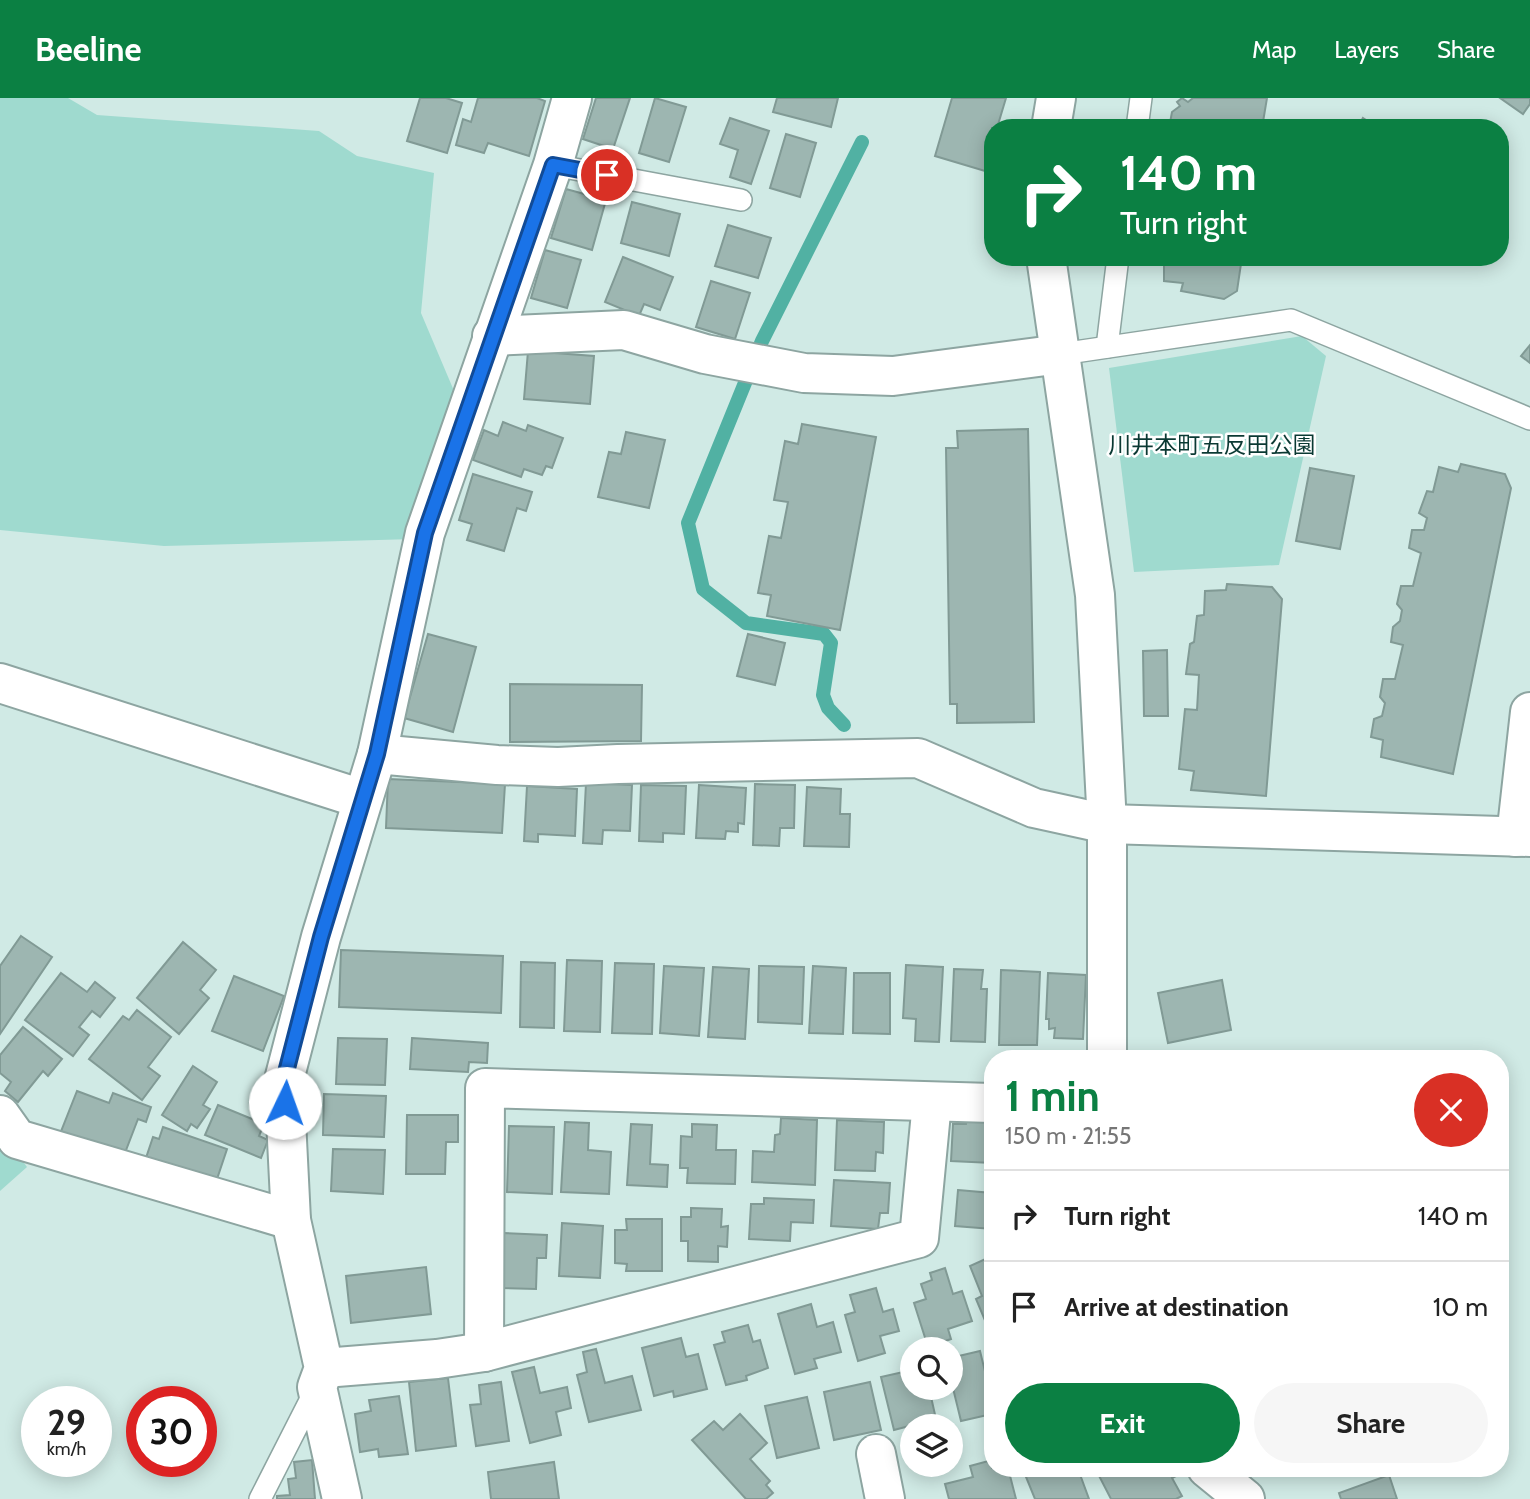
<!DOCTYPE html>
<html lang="en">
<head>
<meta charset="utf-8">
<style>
	body { margin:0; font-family:Cabin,"Noto Sans JP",sans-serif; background:#f6f6f6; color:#222; height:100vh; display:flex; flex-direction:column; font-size:26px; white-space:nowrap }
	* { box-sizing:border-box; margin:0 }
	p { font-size:23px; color:#767676 }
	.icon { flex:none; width:38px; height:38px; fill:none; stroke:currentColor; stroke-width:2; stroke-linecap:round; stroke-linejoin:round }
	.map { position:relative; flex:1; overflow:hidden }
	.details { position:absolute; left:984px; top:952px; width:525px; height:427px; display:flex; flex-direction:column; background:#fff; border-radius:28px; box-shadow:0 4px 18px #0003 }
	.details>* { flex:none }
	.hud { position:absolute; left:984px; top:21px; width:525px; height:147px; border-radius:28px; box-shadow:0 4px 18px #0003; background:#0b8043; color:#fff; overflow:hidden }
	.controls { position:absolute; left:900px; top:1239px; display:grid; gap:14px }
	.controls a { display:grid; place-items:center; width:63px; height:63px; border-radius:50%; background:#fff; box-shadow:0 4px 18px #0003; font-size:35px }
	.speed { position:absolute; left:21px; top:1288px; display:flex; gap:14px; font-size:35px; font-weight:700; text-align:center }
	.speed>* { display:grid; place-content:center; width:91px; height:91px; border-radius:50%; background:#fff; box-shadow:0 4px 18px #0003; line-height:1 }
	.speed small { font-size:18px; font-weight:400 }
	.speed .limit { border:10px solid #d22; background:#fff; color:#111 }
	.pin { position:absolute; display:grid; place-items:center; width:60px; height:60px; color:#fff; margin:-30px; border:4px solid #fff; border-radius:50%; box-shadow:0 2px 7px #0007 }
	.me { position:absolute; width:77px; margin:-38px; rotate:3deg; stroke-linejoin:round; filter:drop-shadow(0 0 5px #0008) }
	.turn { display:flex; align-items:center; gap:24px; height:147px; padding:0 21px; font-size:32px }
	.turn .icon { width:91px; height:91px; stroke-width:2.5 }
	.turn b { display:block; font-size:49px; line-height:60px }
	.round { display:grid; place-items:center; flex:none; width:74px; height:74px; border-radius:37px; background:#f6f6f6 }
	.head { display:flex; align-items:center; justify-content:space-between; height:119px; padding:0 21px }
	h1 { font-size:42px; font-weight:800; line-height:52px; color:#0b8043 }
	.cta { display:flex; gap:14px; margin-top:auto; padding:14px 21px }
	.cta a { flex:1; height:80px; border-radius:42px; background:#0b8043; color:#fff; font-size:28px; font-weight:800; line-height:80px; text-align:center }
	.cta a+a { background:#f6f6f6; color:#222 }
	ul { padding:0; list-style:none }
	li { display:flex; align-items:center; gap:21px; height:91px; padding:0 21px; border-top:2px solid #e0e0e0 }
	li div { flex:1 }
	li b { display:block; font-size:26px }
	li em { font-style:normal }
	header { display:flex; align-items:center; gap:42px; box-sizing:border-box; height:98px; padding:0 35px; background:#0b8043; color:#fff }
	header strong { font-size:33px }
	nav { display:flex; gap:38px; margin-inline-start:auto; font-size:24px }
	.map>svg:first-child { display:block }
	.green { fill:#9fdacf }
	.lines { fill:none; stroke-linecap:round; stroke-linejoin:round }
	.stream { stroke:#51b1a3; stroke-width:14 }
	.building { fill:#9db6b1; stroke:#819a95; stroke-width:2 }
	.service-casing { stroke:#8da5a1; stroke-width:24 }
	.minor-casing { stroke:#8da5a1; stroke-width:42 }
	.service { stroke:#fff; stroke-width:21 }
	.minor { stroke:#fff; stroke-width:38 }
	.route-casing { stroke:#114b97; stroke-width:18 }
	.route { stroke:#1a73e8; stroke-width:12 }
	.labels { text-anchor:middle; stroke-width:5; stroke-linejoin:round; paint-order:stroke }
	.park-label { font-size:23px; fill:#0a3933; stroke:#fff }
</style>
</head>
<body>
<header>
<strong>Beeline</strong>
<nav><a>Map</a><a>Layers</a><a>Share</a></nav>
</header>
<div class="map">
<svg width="1530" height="1401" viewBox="0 0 1530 1401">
	<rect width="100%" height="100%" fill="#d0eae5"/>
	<!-- green -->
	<g class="green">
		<polygon points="0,0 68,0 97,17 319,33 357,58 434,75 421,215 457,300 414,441 164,448 0,432"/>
		<polygon points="1302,238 1326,258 1279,467 1134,474 1109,270"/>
		<polygon points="0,1033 27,1069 0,1093"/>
	</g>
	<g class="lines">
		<!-- stream -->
		<polyline class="stream" points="844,627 828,610 823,597 831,545 824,536 746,525 703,491 688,425 762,243 862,44"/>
	</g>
	<!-- building -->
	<g class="building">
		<polygon points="420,0 446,0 462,5 447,55 407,43"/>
		<polygon points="478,0 537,0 545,3 529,58 488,45 484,55 456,47 463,21 471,24"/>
		<polygon points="596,0 630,0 613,51 583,41"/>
		<polygon points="655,0 686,9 669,64 639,55"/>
		<polygon points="777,0 838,0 831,29 773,14"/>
		<polygon points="952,0 1006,0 997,30 992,30 992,47 985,73 935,58"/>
		<polygon points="1182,0 1188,4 1193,0 1267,0 1262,30 1169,30 1172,14 1180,8 1177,4"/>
		<polygon points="1500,0 1530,0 1530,6 1523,16"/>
		<polygon points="730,20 769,33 751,86 730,79 738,52 720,46"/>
		<polygon points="1363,20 1379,30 1357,30"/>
		<polygon points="786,36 816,45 800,99 770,90"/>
		<polygon points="566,91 606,102 592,152 551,140"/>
		<polygon points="632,104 680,116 669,158 621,145"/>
		<polygon points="728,127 771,140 758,180 715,168"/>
		<polygon points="545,152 581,162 567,210 531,200"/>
		<polygon points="623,159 673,179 660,212 644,206 639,218 605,204"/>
		<polygon points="1164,159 1242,159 1237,193 1224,201 1181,193 1183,185 1164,183"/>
		<polygon points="711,183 750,195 735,241 696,229"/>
		<polygon points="1530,247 1530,265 1521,258"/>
		<polygon points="528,253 594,258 590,306 524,301"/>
		<polygon points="503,324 526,333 528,327 563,340 552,370 546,368 542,377 524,371 521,379 473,362 484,332 498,338"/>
		<polygon points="802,326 876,339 840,532 767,518 771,497 758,495 769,438 781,440 788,404 774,402 785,343 798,346"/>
		<polygon points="1028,331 1034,624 957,625 957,606 950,606 946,350 958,350 957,333"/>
		<polygon points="626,334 665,342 649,410 598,399 609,354 621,356"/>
		<polygon points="1461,366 1505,376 1511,390 1453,676 1381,659 1383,642 1371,639 1374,621 1382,618 1385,605 1380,599 1383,581 1395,581 1403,547 1391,544 1393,529 1400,523 1402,512 1397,506 1401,488 1413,488 1421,455 1409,450 1412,432 1424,432 1427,420 1419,415 1427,393 1433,394 1439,369 1458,374"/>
		<polygon points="1310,370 1354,378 1340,451 1296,443"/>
		<polygon points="473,376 532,394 526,413 517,410 504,453 467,442 472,426 459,422"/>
		<polygon points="1227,486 1272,489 1282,501 1266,698 1191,692 1194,673 1179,671 1185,611 1197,612 1199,577 1186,576 1190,546 1194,544 1197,518 1204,517 1205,493 1226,492"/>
		<polygon points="428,536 476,549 453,634 404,620"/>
		<polygon points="748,536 785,545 775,587 737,578"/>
		<polygon points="1167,552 1168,618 1144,618 1143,553"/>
		<polygon points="510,586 642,587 641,643 510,644"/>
		<polygon points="388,681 505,686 502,735 386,730"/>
		<polygon points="586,685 632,687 630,733 603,732 602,746 583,745"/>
		<polygon points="755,686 795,687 794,730 780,730 779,748 753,747"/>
		<polygon points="641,687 686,688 684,736 663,735 663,744 639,743"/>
		<polygon points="699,687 746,690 744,726 738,725 738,734 726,733 725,741 696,740"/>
		<polygon points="527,688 577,691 575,738 538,736 538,744 524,743"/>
		<polygon points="807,689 841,691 840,716 850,716 849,749 804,748"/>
		<polygon points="21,838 52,859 0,936 0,868"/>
		<polygon points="183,844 216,872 200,892 209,900 179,936 137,900"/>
		<polygon points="341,852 503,858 501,915 339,909"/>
		<polygon points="567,862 602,863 600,934 564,933"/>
		<polygon points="521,864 555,865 554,930 520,929"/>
		<polygon points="615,865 654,866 652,936 612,935"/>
		<polygon points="906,867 943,869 939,944 915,943 916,921 903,920"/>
		<polygon points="664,868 704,870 699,938 660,935"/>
		<polygon points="759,868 804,869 802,926 758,924"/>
		<polygon points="813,868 846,870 843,936 809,935"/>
		<polygon points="713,869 749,871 745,941 708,939"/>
		<polygon points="954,871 983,872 981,891 987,891 985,944 951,943"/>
		<polygon points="1001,872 1040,874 1037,947 999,947"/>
		<polygon points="61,875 87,894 95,884 115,900 100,919 92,913 79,929 89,937 73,958 25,922"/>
		<polygon points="854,875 890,875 890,936 853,935"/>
		<polygon points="1048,875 1086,877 1083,941 1054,940 1055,930 1049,931 1049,921 1046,921"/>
		<polygon points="234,878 284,898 263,953 212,933"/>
		<polygon points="1222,882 1231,932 1168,945 1158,895"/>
		<polygon points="137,912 171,939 148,969 160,978 142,1002 89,961 123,918 129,922"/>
		<polygon points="23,929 62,961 48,978 43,973 18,1004 5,993 11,984 0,975 0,957"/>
		<polygon points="338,940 387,941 385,987 336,986"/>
		<polygon points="412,940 488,945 487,965 469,964 468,974 410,971"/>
		<polygon points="193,968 217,984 203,1007 210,1011 197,1030 191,1026 187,1033 162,1017"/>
		<polygon points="77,993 109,1005 113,995 151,1009 146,1024 138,1021 123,1060 60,1036"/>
		<polygon points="324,996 386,998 384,1039 323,1037"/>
		<polygon points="218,1007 264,1026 259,1038 268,1042 261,1060 205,1037"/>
		<polygon points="407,1017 458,1017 458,1044 446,1044 445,1076 406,1076"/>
		<polygon points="967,1019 992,1020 992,1065 951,1063 953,1026 966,1026"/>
		<polygon points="781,1020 817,1022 815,1087 752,1084 753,1053 774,1054 775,1037 780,1036"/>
		<polygon points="837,1022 884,1024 883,1055 876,1054 875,1073 835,1072"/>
		<polygon points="565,1024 589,1025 588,1052 611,1054 609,1096 561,1094"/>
		<polygon points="631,1026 652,1027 650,1066 668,1067 667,1089 627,1087"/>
		<polygon points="692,1026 717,1027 716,1052 736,1052 735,1086 687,1085 688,1070 680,1070 681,1038 692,1039"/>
		<polygon points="509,1028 554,1029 552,1096 507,1094"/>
		<polygon points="163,1029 227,1051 216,1084 146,1060 153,1039 159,1041"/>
		<polygon points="333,1051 385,1052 383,1096 331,1093"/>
		<polygon points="834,1082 890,1085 888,1115 880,1115 878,1131 831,1128"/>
		<polygon points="958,1092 992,1095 992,1131 955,1128"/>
		<polygon points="764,1100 814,1102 813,1125 791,1124 790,1143 749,1141 751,1106 764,1106"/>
		<polygon points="691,1110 722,1111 721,1129 728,1128 727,1149 718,1148 718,1164 688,1163 688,1143 681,1143 681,1119 691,1119"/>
		<polygon points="626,1121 662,1121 662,1173 626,1173 627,1166 615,1165 615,1132 627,1132"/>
		<polygon points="562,1125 603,1128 600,1180 559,1178"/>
		<polygon points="504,1135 547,1137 546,1160 537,1160 536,1191 502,1190"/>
		<polygon points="992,1158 992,1231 989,1232 976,1201 982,1198 970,1168"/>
		<polygon points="426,1169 431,1216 351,1225 346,1178"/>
		<polygon points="945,1170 953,1196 962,1193 972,1223 948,1231 951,1241 928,1249 914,1205 926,1201 921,1186 932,1182 930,1175"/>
		<polygon points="876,1190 883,1214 893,1211 899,1233 880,1238 885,1255 858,1263 845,1217 855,1214 850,1197"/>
		<polygon points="811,1206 817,1229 833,1224 841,1254 814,1261 817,1270 795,1276 778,1216"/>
		<polygon points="748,1227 753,1244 760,1242 768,1270 746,1278 747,1282 726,1287 714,1247 725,1244 722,1234"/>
		<polygon points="681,1240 686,1259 698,1256 707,1291 674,1299 673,1293 654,1298 642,1250"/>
		<polygon points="596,1251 605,1285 632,1278 641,1312 589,1324 577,1277 587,1274 583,1254"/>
		<polygon points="980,1253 992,1302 992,1316 961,1323 950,1278 950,1260"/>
		<polygon points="534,1269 540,1295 567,1289 571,1310 556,1314 561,1337 530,1345 512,1274"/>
		<polygon points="912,1272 912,1290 929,1290 936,1321 894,1332 881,1279"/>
		<polygon points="448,1280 456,1348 416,1353 409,1284"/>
		<polygon points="501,1284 509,1343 476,1348 470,1307 481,1306 479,1287"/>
		<polygon points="870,1284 881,1332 834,1342 824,1294"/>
		<polygon points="399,1298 408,1356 379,1359 378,1351 360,1354 355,1316 371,1313 369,1302"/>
		<polygon points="807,1299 819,1350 777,1360 765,1308"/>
		<polygon points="740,1316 767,1345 750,1361 770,1383 766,1387 773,1395 766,1401 746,1401 692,1342 714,1323 723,1332"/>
		<polygon points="312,1362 315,1401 277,1401 277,1398 290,1397 288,1381 296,1380 294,1364"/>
		<polygon points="992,1362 992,1370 1008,1370 1016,1401 949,1401 945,1386 973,1379 970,1368"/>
		<polygon points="554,1364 559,1401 491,1401 488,1374"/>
		<polygon points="1034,1370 1065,1370 1067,1375 1078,1371 1089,1401 1035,1401 1024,1374"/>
		<polygon points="1095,1370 1177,1370 1180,1376 1172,1380 1182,1398 1176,1401 1111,1401"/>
		<polygon points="1389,1377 1397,1401 1341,1401 1339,1395"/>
	</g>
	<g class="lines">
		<!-- service casing -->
		<g class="service-casing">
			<g id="service">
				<polyline points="1137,30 1141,0"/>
				<polyline points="553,67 741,102"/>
				<polyline points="1107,249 1118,159"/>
				<polyline points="1061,256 1291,222 1530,321"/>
				<polyline points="260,1401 316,1291"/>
			</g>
		</g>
		<!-- minor casing -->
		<g class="minor-casing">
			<g id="minor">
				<polyline points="1051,30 1056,0"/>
				<polyline points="1046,159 1095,497 1107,726 1107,961"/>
				<polyline points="492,238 624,232 705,256 804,275 893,278 1061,256"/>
				<polyline points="0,585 362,701"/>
				<polyline points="377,656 497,667 558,669 618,666 918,660 1034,710 1107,726 1530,739"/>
				<polyline points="1516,739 1530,614"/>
				<polyline points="0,1017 17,1041 291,1122"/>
				<polyline points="484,1254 485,990 992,1005"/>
				<polyline points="324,1270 437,1261 484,1254 919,1140 932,1004"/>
				<polyline points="876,1356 885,1401"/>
				<polyline points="1207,1370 1245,1401"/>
				<polyline points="342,1401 317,1289 324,1270 291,1122 284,982 321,839 377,656 425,435 553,67 572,0"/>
			</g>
		</g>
		<!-- service -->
		<use href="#service" class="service"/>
		<!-- minor -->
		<use href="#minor" class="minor"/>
	</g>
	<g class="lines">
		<!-- route casing -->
		<g class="route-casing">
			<polyline id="route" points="285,1005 284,982 321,839 377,656 425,435 553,67 607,77"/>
		</g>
		<!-- route -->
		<use href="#route" class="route"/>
	</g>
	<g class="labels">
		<!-- park labels -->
		<g class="park-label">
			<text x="1212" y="355">川井本町五反田公園</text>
		</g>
	</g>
</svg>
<div class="controls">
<a><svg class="icon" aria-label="search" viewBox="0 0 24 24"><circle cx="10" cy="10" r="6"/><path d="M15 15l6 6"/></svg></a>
<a><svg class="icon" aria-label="layers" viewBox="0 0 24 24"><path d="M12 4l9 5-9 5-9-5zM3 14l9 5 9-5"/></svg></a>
</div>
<div class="speed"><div>29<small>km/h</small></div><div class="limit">30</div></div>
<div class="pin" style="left:607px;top:77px;background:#d93025"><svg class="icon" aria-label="arrive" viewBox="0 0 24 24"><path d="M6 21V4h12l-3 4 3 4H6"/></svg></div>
<svg class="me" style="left:285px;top:1005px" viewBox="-20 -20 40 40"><circle r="19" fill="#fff"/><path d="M0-13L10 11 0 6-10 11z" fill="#1a73e8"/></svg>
<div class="hud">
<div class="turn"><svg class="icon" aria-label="right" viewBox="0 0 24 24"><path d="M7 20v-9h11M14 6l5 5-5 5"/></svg><div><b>140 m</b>Turn right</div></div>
</div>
<section class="details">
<div class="head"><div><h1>1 min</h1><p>150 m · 21:55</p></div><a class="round" style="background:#d93025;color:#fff"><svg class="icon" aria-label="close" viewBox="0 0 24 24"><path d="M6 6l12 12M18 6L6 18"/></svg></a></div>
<ul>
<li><svg class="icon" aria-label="right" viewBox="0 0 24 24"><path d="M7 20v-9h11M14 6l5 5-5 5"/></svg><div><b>Turn right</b></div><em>140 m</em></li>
<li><svg class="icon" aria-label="arrive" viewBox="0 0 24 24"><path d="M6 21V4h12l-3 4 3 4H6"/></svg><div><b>Arrive at destination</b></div><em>10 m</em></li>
</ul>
<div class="cta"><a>Exit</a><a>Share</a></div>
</section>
</div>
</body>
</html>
